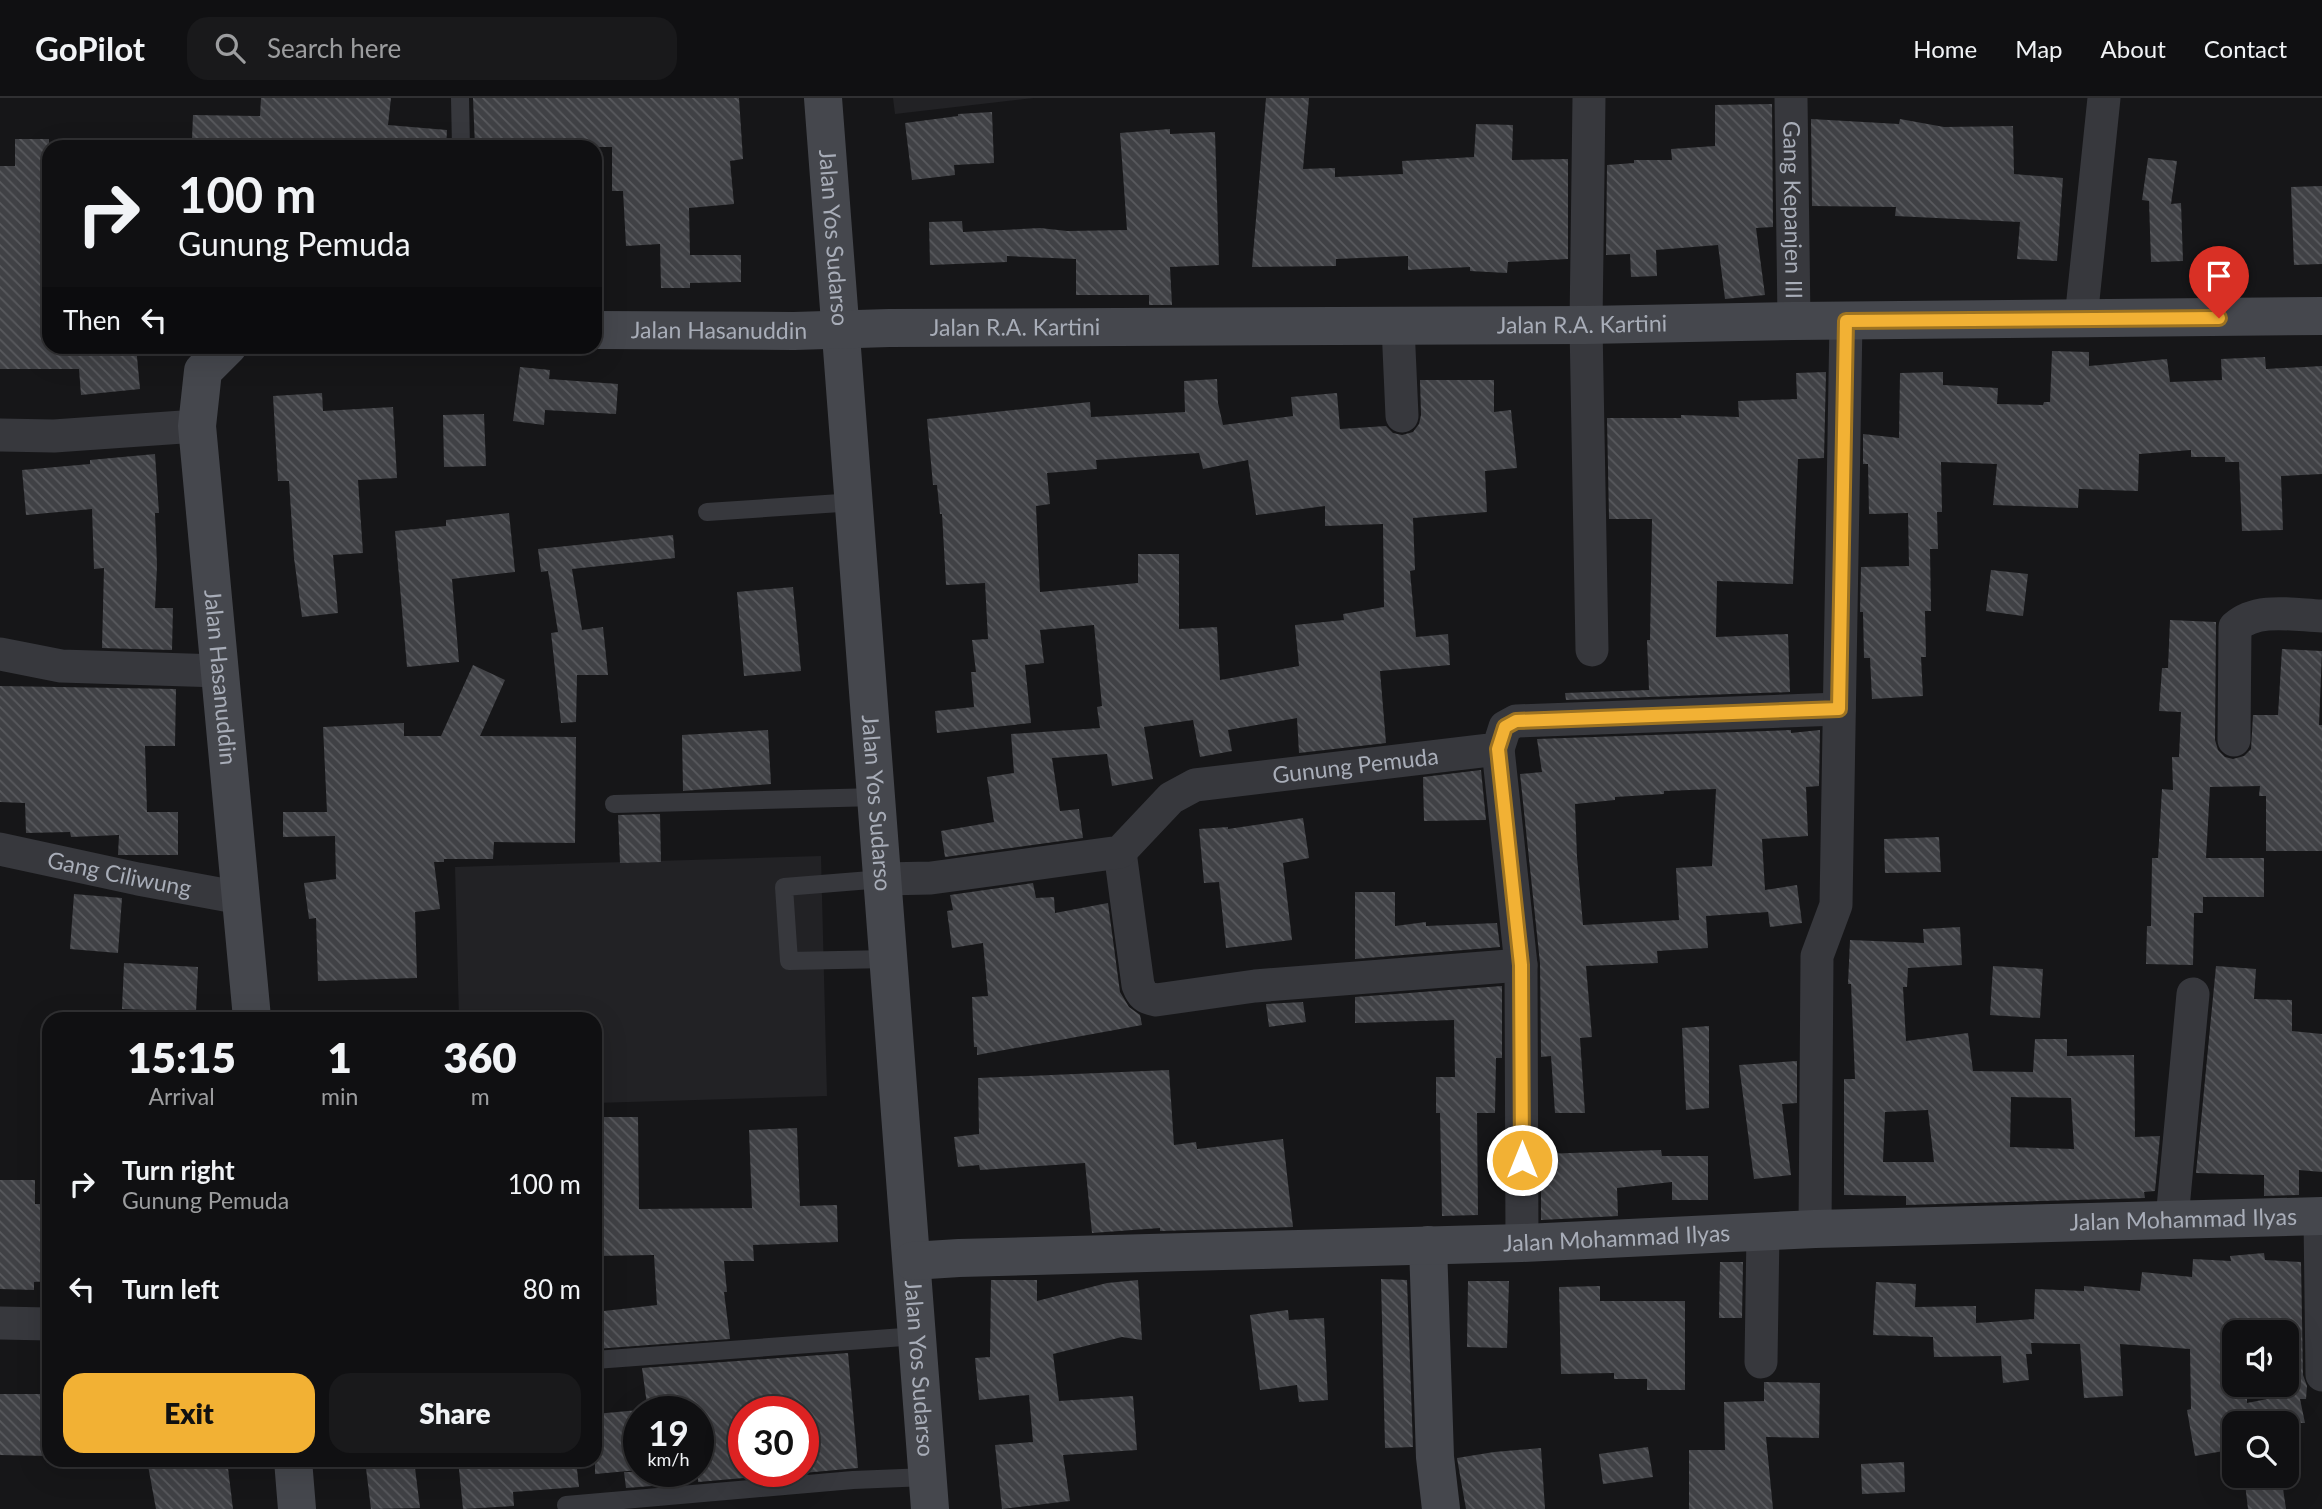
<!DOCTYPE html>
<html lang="en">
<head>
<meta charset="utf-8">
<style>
	body { margin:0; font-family:Lato,sans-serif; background:#19191b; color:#f1f3f6; height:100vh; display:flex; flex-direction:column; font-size:26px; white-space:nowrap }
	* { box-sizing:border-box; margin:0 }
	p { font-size:23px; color:#9c9d9f }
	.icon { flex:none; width:38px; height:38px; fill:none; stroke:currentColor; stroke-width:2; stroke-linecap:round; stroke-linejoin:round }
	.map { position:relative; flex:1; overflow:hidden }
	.drawer { position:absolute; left:42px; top:914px; width:560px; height:455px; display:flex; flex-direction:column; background:#101012; border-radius:21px; box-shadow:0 7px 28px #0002,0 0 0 2px #303032 }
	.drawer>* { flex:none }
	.guide { position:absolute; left:42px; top:42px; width:560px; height:214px; border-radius:21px; box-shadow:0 7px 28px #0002,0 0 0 2px #303032; background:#101012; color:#f1f3f6; overflow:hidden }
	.controls { position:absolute; left:2222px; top:1222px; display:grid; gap:14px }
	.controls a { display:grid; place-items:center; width:77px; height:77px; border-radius:14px; background:#101012; box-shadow:0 7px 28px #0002,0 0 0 2px #303032; font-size:35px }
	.speed { position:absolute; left:623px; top:1298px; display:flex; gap:14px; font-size:35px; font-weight:700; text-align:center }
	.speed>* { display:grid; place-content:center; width:91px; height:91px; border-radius:50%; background:#101012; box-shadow:0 7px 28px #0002,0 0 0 2px #303032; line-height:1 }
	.speed small { font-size:18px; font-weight:400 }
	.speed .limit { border:10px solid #d22; background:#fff; color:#111 }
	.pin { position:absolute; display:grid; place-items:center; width:60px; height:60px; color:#fff; margin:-72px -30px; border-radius:50% 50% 50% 0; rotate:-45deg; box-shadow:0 0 7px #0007 }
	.pin .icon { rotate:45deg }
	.me { position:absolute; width:77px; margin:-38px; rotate:0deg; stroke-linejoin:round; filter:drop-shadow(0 0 5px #0008) }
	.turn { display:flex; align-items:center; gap:24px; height:147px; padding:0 21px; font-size:32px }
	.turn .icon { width:91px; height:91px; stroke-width:2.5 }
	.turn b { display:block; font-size:49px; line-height:60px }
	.then { display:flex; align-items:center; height:66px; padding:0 21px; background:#0003; gap:14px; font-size:26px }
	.eta { display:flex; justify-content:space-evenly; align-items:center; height:119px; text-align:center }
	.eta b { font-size:42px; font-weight:800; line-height:49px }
	.button { display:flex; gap:14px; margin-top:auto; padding:14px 21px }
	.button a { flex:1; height:80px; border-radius:21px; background:#f2b134; color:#111; font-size:28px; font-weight:800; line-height:80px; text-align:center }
	.button a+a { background:#19191b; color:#f1f3f6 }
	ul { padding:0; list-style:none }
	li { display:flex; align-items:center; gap:21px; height:105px; padding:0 21px }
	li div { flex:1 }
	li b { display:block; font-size:26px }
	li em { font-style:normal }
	header { display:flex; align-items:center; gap:42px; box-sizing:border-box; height:98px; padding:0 35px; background:#101012; border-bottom:2px solid #303032 }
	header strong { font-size:33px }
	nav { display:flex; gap:38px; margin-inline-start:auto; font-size:24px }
	.search { width:490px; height:63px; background:#19191b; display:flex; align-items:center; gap:18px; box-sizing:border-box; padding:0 24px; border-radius:21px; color:#9c9d9f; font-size:26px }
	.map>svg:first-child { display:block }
	.built { fill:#222225 }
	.building { fill:url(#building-back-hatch); fill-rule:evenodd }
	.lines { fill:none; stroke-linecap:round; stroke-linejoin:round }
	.lane { stroke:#37383d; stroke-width:18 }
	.street { stroke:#37383d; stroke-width:33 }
	.secondary { stroke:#45474d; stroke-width:38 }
	.route-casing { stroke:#9d7322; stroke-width:18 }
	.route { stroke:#f2b134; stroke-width:12 }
	.labels { text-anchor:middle; stroke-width:7; stroke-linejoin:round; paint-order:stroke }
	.street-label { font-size:23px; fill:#a8adb8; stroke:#111113 }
</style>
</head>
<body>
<header>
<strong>GoPilot</strong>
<div class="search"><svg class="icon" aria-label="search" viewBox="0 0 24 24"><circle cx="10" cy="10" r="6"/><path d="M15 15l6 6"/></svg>Search here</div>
<nav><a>Home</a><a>Map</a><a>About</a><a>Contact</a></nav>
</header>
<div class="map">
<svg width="2322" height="1411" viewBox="0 0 2322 1411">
	<defs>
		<pattern id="building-back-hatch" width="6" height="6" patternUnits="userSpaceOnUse" patternTransform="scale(1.75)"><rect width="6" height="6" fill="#404145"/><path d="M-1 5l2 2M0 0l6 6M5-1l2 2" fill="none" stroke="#595a5e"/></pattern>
	</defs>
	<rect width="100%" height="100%" fill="#161618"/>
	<!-- built -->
	<g class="built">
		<polygon points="893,0 1034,0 895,16"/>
		<polygon points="821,758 827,998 595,1005 595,920 459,920 455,769"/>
	</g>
	<!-- building -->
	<g class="building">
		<polygon points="261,0 391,0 388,27 447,32 446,49 280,49 232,47 232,49 195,49 195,41 192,41 193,17 260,18"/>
		<polygon points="473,0 739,0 743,61 730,63 734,106 689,110 690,157 741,157 741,184 690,185 690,190 661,190 660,146 626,148 623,93 612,93 612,49 475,49"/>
		<polygon points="1266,0 1309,0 1303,71 1335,70 1335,79 1403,76 1402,63 1474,59 1476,26 1513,27 1512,62 1568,61 1568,161 1508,164 1507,175 1470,173 1470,169 1408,172 1408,158 1336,161 1336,168 1252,169"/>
		<polygon points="1772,6 1773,129 1756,130 1765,197 1725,201 1718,147 1656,152 1657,178 1631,179 1630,156 1606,157 1607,67 1634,65 1634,62 1672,62 1671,51 1715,48 1715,7"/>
		<polygon points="992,14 994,65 954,67 955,77 912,82 905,25 958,18 958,16"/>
		<polygon points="1811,21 1899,26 1900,21 1944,29 2013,28 2014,76 2063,80 2057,163 2017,161 2020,124 1895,118 1896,109 1812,108"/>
		<polygon points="1170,31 1170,36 1215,34 1219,167 1170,169 1172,207 1149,207 1149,197 1076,197 1076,161 1007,158 1007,164 930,167 929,124 962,123 963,134 1040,130 1067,133 1127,132 1120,35"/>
		<polygon points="15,41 49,41 49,248 136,248 140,291 81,297 79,271 0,271 0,68 15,68"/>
		<polygon points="2148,60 2177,63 2171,106 2181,105 2183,163 2151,164 2149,103 2142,102"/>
		<polygon points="2322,88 2322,166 2294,167 2291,89"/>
		<polygon points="2052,253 2089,254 2089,268 2167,261 2170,284 2222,282 2221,261 2265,259 2266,271 2322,268 2322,376 2281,378 2283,432 2242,433 2239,364 2225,364 2225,359 2191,359 2191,352 2139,356 2138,393 2079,391 2078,410 1993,407 1997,366 1941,364 1942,414 1937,414 1938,451 1930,451 1931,513 1925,513 1926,559 1921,559 1923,598 1872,601 1870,560 1864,560 1863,514 1860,514 1861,469 1909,468 1908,415 1869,416 1868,366 1863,366 1863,336 1899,340 1900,275 1943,274 1943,287 1998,290 1997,306 2043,307 2044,304 2050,304"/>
		<polygon points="520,269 550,272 549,281 618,286 616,316 545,312 544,327 513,323"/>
		<polygon points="1826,274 1824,360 1798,361 1793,486 1717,483 1716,539 1788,536 1790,594 1566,602 1565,595 1649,592 1647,542 1650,542 1652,421 1609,421 1607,320 1681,320 1681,317 1739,319 1738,303 1797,301 1796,275"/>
		<path d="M1217,281L1218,305L1223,327L1293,318L1291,299L1337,295L1340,331L1386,328L1393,335L1402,337L1413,334L1419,326L1421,317L1420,282H1494V314L1511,312L1517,370L1485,373L1487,414L1413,420L1415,472L1410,473L1416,539L1448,536L1450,567L1380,573L1386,645L1299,655L1297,620L1228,632L1232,653L1200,659L1193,622L1144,629L1153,681L1112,688L1107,656L1052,660L1060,713L1079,711L1083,740L945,759L941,733L994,724L987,679L1014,675L1011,636L1100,630L1097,609L1102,608L1094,527L1040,532L1044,565L1025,567L1031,625L937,635L935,613L974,609L971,574H976L972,542L988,541L985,485L946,487L942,416H940L937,387H933L927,321L1090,304L1091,319L1185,314L1184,283ZM1199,355L1203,371L1248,362L1256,417L1325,408V428L1383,426L1384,509L1343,516L1344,522L1295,527L1299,568L1220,582L1217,529L1179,531V456H1138V485L1040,494L1036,408L1050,406L1047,375L1097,371L1096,362Z"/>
		<polygon points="322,295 323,313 393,309 397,380 358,382 363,455 333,457 338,515 302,519 294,460 289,383 278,383 273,298"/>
		<polygon points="484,316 486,368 444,369 443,317"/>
		<polygon points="155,356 159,415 155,415 157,468 155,510 173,510 172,552 102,550 104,470 94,471 92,411 26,417 22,372 90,366 90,362"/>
		<polygon points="509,415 515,474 452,481 459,564 407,569 395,433 446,428 446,422"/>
		<polygon points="673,437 675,460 572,471 582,532 603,529 608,577 577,577 576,624 561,625 551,535 558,534 548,473 541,474 538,451"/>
		<polygon points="1991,472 2028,476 2023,518 1986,513"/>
		<polygon points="793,489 801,573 744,578 737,494"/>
		<polygon points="2170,522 2216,524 2215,642 2218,652 2225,659 2233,661 2244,658 2251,651 2253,617 2278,617 2282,551 2322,553 2319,627 2322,627 2322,753 2266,753 2266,698 2259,698 2260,688 2210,689 2206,760 2264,760 2264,799 2203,799 2203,815 2194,815 2193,867 2146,866 2147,828 2151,828 2152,760 2158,760 2162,691 2173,692 2172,659 2179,659 2181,614 2159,613 2162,570 2168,570"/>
		<polygon points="473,567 505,582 480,638 576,639 575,745 494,744 493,761 444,761 444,764 434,764 440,811 415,814 417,880 318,883 316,820 309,821 304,785 336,781 335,738 283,739 283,714 327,714 323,629 404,625 404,638 441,638"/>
		<polygon points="0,588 176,591 175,648 145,648 147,714 178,714 178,757 118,757 119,737 71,739 70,734 26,735 25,705 0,704"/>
		<polygon points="768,632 771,686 683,693 682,637"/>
		<path d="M1791,632V635L1820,632L1819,688L1806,689L1808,738L1762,741L1765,792L1797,787L1802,825L1770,829L1768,814L1706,818L1708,850L1657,853L1658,865L1586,868L1592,939L1580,940L1585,1015H1555L1551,958L1541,959L1540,865L1520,676L1542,674L1537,641ZM1716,691L1712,768L1676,770L1679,822L1583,827L1577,759L1575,706L1615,702V699L1664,696V693Z"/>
		<polygon points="1481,672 1486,722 1424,723 1423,679"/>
		<polygon points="660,716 661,764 620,765 618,717"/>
		<polygon points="1303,720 1309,760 1283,765 1292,842 1226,850 1219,784 1204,785 1199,731 1228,729 1228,731"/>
		<polygon points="1939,739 1941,774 1885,775 1884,741"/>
		<polygon points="1033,785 1036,800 1054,799 1055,815 1108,805 1120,894 1129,909 1140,917 1142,927 977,957 977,949 974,949 972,899 988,898 983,845 952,850 947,813 953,812 950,797"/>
		<polygon points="1355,794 1395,794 1395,828 1426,824 1426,828 1497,825 1500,849 1355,861"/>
		<polygon points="74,796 122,800 118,855 70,851"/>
		<path d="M1960,829L1962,867L1908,870L1907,889H1903L1906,943L1968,935L1973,973L2033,974L2035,941H2067V958L2134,957L2135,1039L2160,1038L2155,1093L2144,1094L2145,1100L1906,1107V1098L1844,1097V981H1855L1851,886H1848L1850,842L1924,845L1923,831ZM2011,999L2071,1000L2074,1051L2010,1049ZM1928,1012L1934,1064H1883L1885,1014Z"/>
		<polygon points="124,865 198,869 196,914 122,911"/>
		<polygon points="1993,868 2043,871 2040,920 1990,917"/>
		<polygon points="2216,868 2256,871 2254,901 2292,902 2292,933 2322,936 2322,1074 2299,1072 2299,1097 2264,1098 2264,1077 2196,1075"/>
		<polygon points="1502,888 1502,960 1496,960 1495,1015 1477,1015 1478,1117 1442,1118 1440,1015 1436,1015 1436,979 1455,979 1454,922 1355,925 1355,899"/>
		<polygon points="1303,904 1306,924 1269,929 1266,906"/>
		<polygon points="1709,928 1709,1010 1686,1012 1682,930"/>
		<polygon points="1797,963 1797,1005 1782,1006 1791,1077 1754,1081 1739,967"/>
		<polygon points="1169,972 1174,1047 1196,1044 1197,1051 1283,1041 1293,1129 1160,1133 1160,1130 1092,1135 1085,1065 980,1072 979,1067 958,1069 954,1039 979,1036 978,980"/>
		<polygon points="595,1019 638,1019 639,1111 752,1110 749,1032 797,1030 800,1108 837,1107 838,1144 753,1147 754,1163 724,1163 727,1194 724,1194 730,1241 595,1251 595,1214 657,1207 654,1157 595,1158"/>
		<polygon points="1661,1052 1662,1058 1708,1058 1708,1102 1672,1102 1672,1084 1617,1090 1618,1118 1541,1122 1541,1056"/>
		<polygon points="0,1082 35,1082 35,1106 49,1106 49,1183 34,1184 34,1192 0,1191"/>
		<path d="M2264,1155L2265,1162L2301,1164L2303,1277L2307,1288L2306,1301H2300L2305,1325H2235V1351L2195,1358L2187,1312L2191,1311L2190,1251L2120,1246L2123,1298L2084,1300L2080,1246L2031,1245L2032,1256H2026L2029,1282L2003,1285L2001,1258L1934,1259L1933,1239L1873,1237L1876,1184L1916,1186L1915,1209L1976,1208V1225L2034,1221L2035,1191L2084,1193V1188L2140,1193L2142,1174L2192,1179L2193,1161L2231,1163L2230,1158ZM2235,1234H2287V1297L2247,1305V1300L2235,1301Z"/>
		<polygon points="1720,1164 1743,1164 1742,1220 1719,1220"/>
		<polygon points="1381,1181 1407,1182 1413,1349 1385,1350"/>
		<polygon points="991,1182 1037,1182 1037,1203 1107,1185 1138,1182 1142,1242 1122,1239 1053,1256 1059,1303 1133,1298 1137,1352 1063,1357 1070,1403 1002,1411 995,1347 1033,1344 1029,1297 979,1302 975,1260 990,1259"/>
		<polygon points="1468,1183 1509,1183 1507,1250 1467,1249"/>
		<polygon points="1600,1188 1600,1203 1685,1203 1685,1292 1647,1292 1647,1281 1614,1281 1614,1275 1561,1276 1559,1189"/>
		<polygon points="1288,1212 1289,1222 1324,1220 1328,1302 1299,1304 1297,1287 1260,1292 1250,1217"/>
		<polygon points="848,1255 858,1370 803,1375 803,1314 744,1314 744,1380 698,1384 698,1314 648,1314 642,1270"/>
		<polygon points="1764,1284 1820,1285 1819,1340 1766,1339 1773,1411 1689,1411 1689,1352 1725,1352 1724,1304 1764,1303"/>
		<polygon points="0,1296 49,1296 49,1358 0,1357"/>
		<polygon points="639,1312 639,1372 595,1376 595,1316"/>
		<polygon points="1648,1349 1653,1379 1603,1386 1599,1356"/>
		<polygon points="1541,1350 1545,1411 1466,1411 1457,1360 1494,1354"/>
		<polygon points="147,1362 227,1362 233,1411 156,1411"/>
		<polygon points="365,1362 414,1362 420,1410 371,1411"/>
		<polygon points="458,1362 576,1362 579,1389 513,1394 514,1408 463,1411"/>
		<polygon points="1904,1364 1905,1394 1862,1396 1861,1366"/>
		<polygon points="624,1374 663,1374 665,1387 626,1390"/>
		<polygon points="2244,1377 2281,1377 2286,1411 2248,1411"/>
	</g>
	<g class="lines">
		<!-- lane -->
		<g class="lane">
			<polyline points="460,0 461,49"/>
			<polyline points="707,414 855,404"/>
			<polyline points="614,706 877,699"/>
			<polyline points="883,781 784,789 789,863 889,861"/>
			<polyline points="595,1262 917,1238"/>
			<polyline points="566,1407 853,1382 927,1379"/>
		</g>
		<!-- street -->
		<g class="street">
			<polyline points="1589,0 1586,227 1592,552"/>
			<path id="s1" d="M1791,0L1794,223"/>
			<polyline points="2081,221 2104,0"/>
			<polyline points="1398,228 1402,318"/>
			<polyline points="0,337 54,338 197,328"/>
			<polyline points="0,556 61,568 220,573"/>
			<path d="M2234,642L2235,529C2257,509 2294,517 2322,518"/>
			<polyline points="1498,651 1521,867 1522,1145"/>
			<path id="s2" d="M0,751L138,781L241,800"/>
			<path d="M1120,754L1138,887C1142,897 1145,900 1156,902L1255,888L1521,867"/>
			<path id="s3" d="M883,781L931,780L1120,754L1171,700L1195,687L1498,651L1505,629L1516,623L1839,611"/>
			<polyline points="2320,1119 2322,1277"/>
			<polyline points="2172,1121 2193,896"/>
			<polyline points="1815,1131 1817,858 1836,807 1846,223"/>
			<polyline points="0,1225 49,1226"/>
			<polyline points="1761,1264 1763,1134"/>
		</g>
		<!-- secondary -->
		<g class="secondary">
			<path id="s4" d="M823,0L930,1411"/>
			<path id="s5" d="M595,232L794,233L889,230L1586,227L1794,223L2322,218"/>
			<path id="s6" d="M228,248L203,273L197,328L252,920"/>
			<polyline points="1428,1147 1435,1359 1441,1411"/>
			<path id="s7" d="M912,1163L959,1160L1522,1145L1815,1131L2322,1118"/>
			<polyline points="293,1362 297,1411"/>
		</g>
	</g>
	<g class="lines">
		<!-- route casing -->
		<g class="route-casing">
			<polyline id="route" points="1522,1062 1521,867 1498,651 1505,629 1516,623 1839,611 1846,223 2219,220"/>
		</g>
		<!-- route -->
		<use href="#route" class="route"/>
	</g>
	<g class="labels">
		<!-- street labels -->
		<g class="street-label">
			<text dy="8" stroke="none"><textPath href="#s1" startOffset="112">Gang Kepanjen III</textPath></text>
			<text dy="8" stroke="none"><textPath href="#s4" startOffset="140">Jalan Yos Sudarso</textPath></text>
			<text dy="8" stroke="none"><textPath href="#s5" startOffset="987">Jalan R.A. Kartini</textPath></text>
			<text dy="8" stroke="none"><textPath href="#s5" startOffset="420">Jalan R.A. Kartini</textPath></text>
			<text dy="8" stroke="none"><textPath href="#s5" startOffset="124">Jalan Hasanuddin</textPath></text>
			<text dy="8" stroke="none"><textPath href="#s6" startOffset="343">Jalan Hasanuddin</textPath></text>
			<text dy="8" stroke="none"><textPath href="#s3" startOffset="502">Gunung Pemuda</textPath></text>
			<text dy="8" stroke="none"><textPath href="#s4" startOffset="707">Jalan Yos Sudarso</textPath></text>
			<text dy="8" stroke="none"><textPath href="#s2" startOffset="122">Gang Ciliwung</textPath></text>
			<text dy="8" stroke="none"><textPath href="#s7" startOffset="1272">Jalan Mohammad Ilyas</textPath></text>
			<text dy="8" stroke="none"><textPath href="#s7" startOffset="705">Jalan Mohammad Ilyas</textPath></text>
			<text dy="8" stroke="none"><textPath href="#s4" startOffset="1274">Jalan Yos Sudarso</textPath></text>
		</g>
	</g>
</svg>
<div class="controls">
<a><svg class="icon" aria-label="sound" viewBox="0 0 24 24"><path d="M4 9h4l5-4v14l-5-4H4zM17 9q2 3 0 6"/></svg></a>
<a><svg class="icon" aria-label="search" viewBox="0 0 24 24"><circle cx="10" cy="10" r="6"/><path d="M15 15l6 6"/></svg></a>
</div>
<div class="speed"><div>19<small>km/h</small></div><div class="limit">30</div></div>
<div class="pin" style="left:2219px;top:220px;background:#d93025"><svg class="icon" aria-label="arrive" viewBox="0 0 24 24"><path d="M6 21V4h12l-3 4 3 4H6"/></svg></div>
<svg class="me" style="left:1522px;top:1062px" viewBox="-20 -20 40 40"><circle r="17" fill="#f2b134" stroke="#fff" stroke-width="3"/><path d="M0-11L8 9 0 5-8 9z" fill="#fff"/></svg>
<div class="guide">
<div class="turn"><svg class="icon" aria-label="right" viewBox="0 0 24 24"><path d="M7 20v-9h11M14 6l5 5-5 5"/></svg><div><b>100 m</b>Gunung Pemuda</div></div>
<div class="then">Then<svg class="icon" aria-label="left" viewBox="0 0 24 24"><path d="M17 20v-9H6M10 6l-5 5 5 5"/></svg></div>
</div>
<section class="drawer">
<div class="eta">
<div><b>15:15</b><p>Arrival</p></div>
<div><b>1</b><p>min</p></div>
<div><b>360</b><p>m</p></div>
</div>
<ul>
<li><svg class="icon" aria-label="right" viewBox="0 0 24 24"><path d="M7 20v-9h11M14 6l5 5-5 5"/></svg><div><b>Turn right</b><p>Gunung Pemuda</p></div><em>100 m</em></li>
<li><svg class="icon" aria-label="left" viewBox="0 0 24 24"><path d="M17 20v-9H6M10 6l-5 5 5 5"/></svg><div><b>Turn left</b></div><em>80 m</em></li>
</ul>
<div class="button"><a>Exit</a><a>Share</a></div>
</section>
</div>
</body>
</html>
